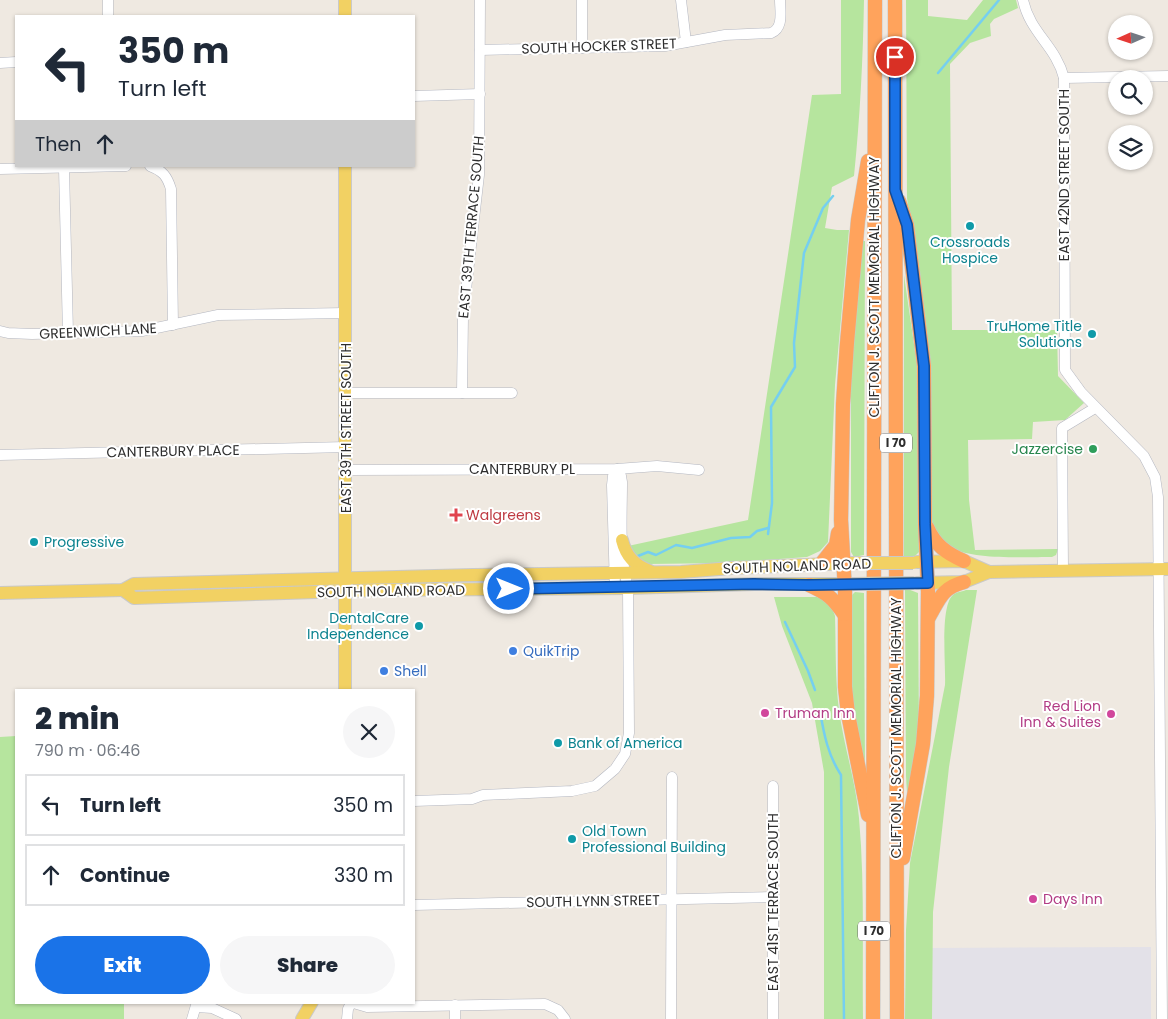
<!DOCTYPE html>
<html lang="en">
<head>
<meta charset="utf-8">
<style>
	body { margin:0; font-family:Poppins,sans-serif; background:#f6f6f7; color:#1f2937; height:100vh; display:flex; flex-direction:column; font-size:19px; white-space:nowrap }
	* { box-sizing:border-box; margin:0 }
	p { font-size:16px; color:#747a83 }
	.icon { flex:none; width:28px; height:28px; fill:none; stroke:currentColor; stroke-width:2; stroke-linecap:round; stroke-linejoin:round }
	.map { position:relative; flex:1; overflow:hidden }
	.panel { position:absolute; left:15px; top:689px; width:400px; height:315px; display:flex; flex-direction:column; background:#fff; border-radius:0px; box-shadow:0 1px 4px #0004 }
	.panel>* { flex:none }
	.guide { position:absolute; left:15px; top:15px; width:400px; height:152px; border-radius:0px; box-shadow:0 1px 4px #0004; background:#fff; color:#1f2937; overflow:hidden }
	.needle { width:32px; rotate:267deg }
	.controls { position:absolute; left:1108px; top:15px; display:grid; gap:10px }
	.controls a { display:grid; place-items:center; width:45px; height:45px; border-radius:50%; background:#fff; box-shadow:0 1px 4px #0004; font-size:25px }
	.pin { position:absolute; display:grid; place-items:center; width:42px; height:42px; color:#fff; margin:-21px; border:2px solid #fff; border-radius:50%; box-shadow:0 1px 5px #0007 }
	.me { position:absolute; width:55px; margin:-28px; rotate:90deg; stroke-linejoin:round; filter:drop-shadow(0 0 4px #0008) }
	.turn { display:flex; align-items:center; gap:18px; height:105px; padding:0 20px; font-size:22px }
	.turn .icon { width:65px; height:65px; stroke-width:2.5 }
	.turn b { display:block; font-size:35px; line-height:42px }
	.then { display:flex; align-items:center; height:48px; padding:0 20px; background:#0003; gap:10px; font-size:19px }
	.round { display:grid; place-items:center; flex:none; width:52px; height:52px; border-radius:26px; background:#f6f6f7 }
	.summary { display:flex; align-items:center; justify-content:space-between; height:85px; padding:0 20px }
	h1 { font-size:30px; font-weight:800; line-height:38px }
	.action { display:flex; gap:10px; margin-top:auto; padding:10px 20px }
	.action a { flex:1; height:58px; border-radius:30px; background:#1a73e8; color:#fff; font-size:20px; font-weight:800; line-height:58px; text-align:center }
	.action a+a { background:#f6f6f7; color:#1f2937 }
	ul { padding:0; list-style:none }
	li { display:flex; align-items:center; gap:15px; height:62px; margin:0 10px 8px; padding:0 10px; border:2px solid #e0e1e3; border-radius:0px }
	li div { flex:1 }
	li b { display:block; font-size:19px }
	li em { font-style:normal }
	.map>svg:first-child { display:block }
	.industrial { fill:#e3e1e8 }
	.green { fill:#b6e59e }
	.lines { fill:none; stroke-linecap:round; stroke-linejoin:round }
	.stream { stroke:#75cff0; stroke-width:2.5 }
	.minor-casing { stroke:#b4b7c1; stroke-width:11 }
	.major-casing { stroke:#c9c9c9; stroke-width:14 }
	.highway-casing { stroke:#c9c9c9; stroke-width:15 }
	.minor { stroke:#fff; stroke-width:10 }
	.major { stroke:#f2d163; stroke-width:12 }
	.highway { stroke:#ffa35c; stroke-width:14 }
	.major-bridge-casing { stroke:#c9c9c9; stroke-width:14; stroke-linecap:butt }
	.major-bridge { stroke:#f2d163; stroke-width:12 }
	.route-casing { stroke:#114b97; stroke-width:12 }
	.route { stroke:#1a73e8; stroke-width:9 }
	.culture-dot { fill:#0f9aa8; stroke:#fff; stroke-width:2 }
	.leisure-dot { fill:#2e9e5b; stroke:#fff; stroke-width:2 }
	.health-dot { fill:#e0444e; stroke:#fff; stroke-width:2 }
	.shop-dot { fill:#3f7fe0; stroke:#fff; stroke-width:2 }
	.hotel-dot { fill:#d1479c; stroke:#fff; stroke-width:2 }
	.labels { text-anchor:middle; stroke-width:4; stroke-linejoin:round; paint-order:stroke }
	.shield { fill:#fff; stroke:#6d6d6d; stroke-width:1 }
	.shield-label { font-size:12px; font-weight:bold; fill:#2e2e2e }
	.street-label { font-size:14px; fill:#2e2e2e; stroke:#fff }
	.culture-label { font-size:14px; fill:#0d838f; stroke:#fff; text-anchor:start }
	.leisure-label { font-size:14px; fill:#27864d; stroke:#fff; text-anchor:end }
	.health-label { font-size:14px; fill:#be3a42; stroke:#fff; text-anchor:start }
	.shop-label { font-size:14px; fill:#366cbe; stroke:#fff; text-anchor:start }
	.hotel-label { font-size:14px; fill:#b23c85; stroke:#fff; text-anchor:start }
</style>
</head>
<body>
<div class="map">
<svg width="1168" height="1019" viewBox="0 0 1168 1019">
	<rect width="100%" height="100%" fill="#efe9e1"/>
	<!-- industrial -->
	<polygon class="industrial" points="1151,947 1151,1019 932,1019 932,948"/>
	<!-- green -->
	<g class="green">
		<path d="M841,0H864C863,59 860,118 854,176L832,187L825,228L837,230H849L835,385L828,542L820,551L807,557L726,563L648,564L637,560L628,546L748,520L812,95L841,94Z"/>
		<path d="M906,0H928V16L967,20L983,0H1016L1018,8L994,19L990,24L991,36L970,43L950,64L952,330H1057L1058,376L1084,403L1065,420L1033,422L1032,439L968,440L969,500L975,550L1058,549L1056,555L1052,557C1028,557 973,560 952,548C941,542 933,529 931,517V374L907,198Z"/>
		<polygon points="860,241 865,241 864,555 854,557 851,552 851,394 849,354"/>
		<polygon points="904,275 919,379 919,552 915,556 904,557"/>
		<polygon points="905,588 918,593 919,736 908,811 906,776"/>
		<path d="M966,590H977L949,767L933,912L932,1019H905L906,930L910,863L945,685C946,666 940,609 952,596C955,592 961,592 966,590Z"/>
		<polygon points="855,592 864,593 865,771 852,702 851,596"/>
		<path d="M774,597H817C827,600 832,606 835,616C836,647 835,679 839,710C844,747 856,782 859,818C865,885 862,952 863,1019H824V772L812,703L782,626Z"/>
		<polygon points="16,736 16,1002 124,1003 124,1019 0,1019 0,737"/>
	</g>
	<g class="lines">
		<!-- stream -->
		<g class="stream">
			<polyline points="938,73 999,0"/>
			<polyline points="768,534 772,503 771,407 795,367 794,343 804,253 823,208 833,196"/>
			<polyline points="638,556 648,552 656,555 676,545 692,548 731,538 750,537 757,531 768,528"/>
			<polyline points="785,622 808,671 815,690"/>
			<path d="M820,711C824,735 828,755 841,775L844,1019"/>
		</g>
		<!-- minor casing -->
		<g class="minor-casing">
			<g id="minor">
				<polyline points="108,0 108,16"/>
				<polyline points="582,0 582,48"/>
				<polyline points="681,0 686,42"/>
				<path d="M1023,0C1030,33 1056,46 1064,78L1065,370L1081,392L1144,456L1155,477L1158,497L1162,1019"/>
				<path d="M480,50L665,46L725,35L771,33C784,28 780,11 780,0"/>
				<polyline points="0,63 16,62"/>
				<polyline points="1064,78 1168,76"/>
				<polyline points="414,96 480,94"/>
				<path d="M150,166C163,171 167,176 171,189L173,325"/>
				<polyline points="64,168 68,333"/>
				<polyline points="0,169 126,166"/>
				<polyline points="0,331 8,333 32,334 142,331 218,315 346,313"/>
				<polyline points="346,393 512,393"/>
				<polyline points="462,393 463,316 479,175 480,0"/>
				<polyline points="0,455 346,447"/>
				<polyline points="345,470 617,469 657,466 699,470"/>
				<polyline points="1063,571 1062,428 1095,408"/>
				<path d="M414,801L472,799L483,795L572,791L595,786L615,769L625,754L629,733L628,588C619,554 622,517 622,482L621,476L617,469L613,476L612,485L615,588"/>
				<polyline points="414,905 772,897"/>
				<polyline points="350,1002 367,1007 545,1004 558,1010 565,1019"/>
				<polyline points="455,1005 455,1019"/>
				<polyline points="197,1007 212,1008 236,1019"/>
				<polyline points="192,1019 197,1002"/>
				<polyline points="347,1019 348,1009 351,1003"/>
				<polyline points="671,1019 672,777"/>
				<polyline points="773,1019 773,786"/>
			</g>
		</g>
		<!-- major casing -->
		<g class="major-casing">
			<g id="major">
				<polyline points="345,16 345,0"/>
				<path d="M622,540C626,556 634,565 650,571"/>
				<polyline points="917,562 964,561 989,572"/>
				<polyline points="917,583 964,582 989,572 1168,569"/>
				<polyline points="123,590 134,598 380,590 628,588 754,584 855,584"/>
				<polyline points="0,593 123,590 134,584 473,575 681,572 732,568 853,563"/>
				<polyline points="345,690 345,166"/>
				<polyline points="302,1019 312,1002"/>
			</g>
		</g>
		<!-- highway casing -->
		<g class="highway-casing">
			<g id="highway">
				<polyline points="895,0 897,1019"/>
				<polyline points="868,161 858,220 847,343 843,404 841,520 845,591 845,687 848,714 868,815"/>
				<polyline points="899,201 907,225 924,366 925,524 928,592 927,696 923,744 903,858"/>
				<path d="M927,527C935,545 946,553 964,561"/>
				<polyline points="821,564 836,545 838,533"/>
				<path d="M809,585C827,593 833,598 844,614"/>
				<path d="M929,617C940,598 942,588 964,582"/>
				<polyline points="873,1019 875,0"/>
			</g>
		</g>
		<!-- minor -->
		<use href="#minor" class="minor"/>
		<!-- major -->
		<use href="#major" class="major"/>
		<!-- highway -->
		<use href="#highway" class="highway"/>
		<!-- major-bridge casing -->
		<g class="major-bridge-casing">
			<g id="major-bridge">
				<polyline points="855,563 913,563"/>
				<polyline points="855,584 914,583"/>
			</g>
		</g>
		<!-- major-bridge -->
		<use href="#major-bridge" class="major-bridge"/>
	</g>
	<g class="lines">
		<!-- route casing -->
		<g class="route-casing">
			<polyline id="route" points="509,589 754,584 808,585 928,583 925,524 924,366 907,225 895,190 895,57"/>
		</g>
		<!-- route -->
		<use href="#route" class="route"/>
	</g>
	<!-- markers -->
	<g class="culture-dot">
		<circle cx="970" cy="226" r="5"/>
		<circle cx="1092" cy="334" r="5"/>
		<circle cx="34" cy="542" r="5"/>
		<circle cx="419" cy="626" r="5"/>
		<circle cx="558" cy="743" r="5"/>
		<circle cx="572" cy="839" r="5"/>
	</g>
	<circle class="leisure-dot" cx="1093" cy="449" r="5"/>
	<path class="health-dot" d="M453.5 507.5h5v5h5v5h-5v5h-5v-5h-5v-5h5z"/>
	<g class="shop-dot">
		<circle cx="513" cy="651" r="5"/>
		<circle cx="384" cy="671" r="5"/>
	</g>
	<g class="hotel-dot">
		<circle cx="765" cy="713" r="5"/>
		<circle cx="1111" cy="714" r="5"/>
		<circle cx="1033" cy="899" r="5"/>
	</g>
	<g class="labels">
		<!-- shield labels -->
		<g class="shield">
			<rect x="880" y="433.5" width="32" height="19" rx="4"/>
			<rect x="858" y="921.5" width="32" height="19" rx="4"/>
		</g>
		<g class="shield-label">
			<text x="896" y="447">I 70</text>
			<text x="874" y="935">I 70</text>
		</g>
		<!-- street labels -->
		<g class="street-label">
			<text transform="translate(599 46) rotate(-2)" y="5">SOUTH HOCKER STREET</text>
			<text transform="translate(1064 175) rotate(-90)" y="5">EAST 42ND STREET SOUTH</text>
			<text transform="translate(471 227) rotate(-85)" y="5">EAST 39TH TERRACE SOUTH</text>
			<text transform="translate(874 287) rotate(-90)" y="5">CLIFTON J. SCOTT MEMORIAL HIGHWAY</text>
			<text transform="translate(98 331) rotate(-3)" y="5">GREENWICH LANE</text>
			<text transform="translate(346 428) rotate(-90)" y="5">EAST 39TH STREET SOUTH</text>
			<text transform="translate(173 451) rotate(-1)" y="5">CANTERBURY PLACE</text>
			<text x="522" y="474">CANTERBURY PL</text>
			<text transform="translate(797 566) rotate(-2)" y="5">SOUTH NOLAND ROAD</text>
			<text transform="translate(391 591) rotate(-1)" y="5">SOUTH NOLAND ROAD</text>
			<text transform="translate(896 728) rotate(-90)" y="5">CLIFTON J. SCOTT MEMORIAL HIGHWAY</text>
			<text transform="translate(593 901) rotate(-1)" y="5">SOUTH LYNN STREET</text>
			<text transform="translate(773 902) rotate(-90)" y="5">EAST 41ST TERRACE SOUTH</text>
		</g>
		<!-- culture labels -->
		<g class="culture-label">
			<text x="970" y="247" text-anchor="middle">Crossroads<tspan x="970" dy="16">Hospice</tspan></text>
			<text x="1082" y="331" text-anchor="end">TruHome Title<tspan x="1082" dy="16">Solutions</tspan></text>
			<text x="44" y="547">Progressive</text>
			<text x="409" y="623" text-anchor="end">DentalCare<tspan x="409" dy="16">Independence</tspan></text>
			<text x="568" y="748">Bank of America</text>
			<text x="582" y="836">Old Town<tspan x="582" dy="16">Professional Building</tspan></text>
		</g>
		<!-- leisure labels -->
		<g class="leisure-label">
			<text x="1083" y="454">Jazzercise</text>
		</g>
		<!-- health labels -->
		<g class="health-label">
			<text x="466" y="520">Walgreens</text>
		</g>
		<!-- shop labels -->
		<g class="shop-label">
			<text x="523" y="656">QuikTrip</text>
			<text x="394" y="676">Shell</text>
		</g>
		<!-- hotel labels -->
		<g class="hotel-label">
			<text x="1101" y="711" text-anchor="end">Red Lion<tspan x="1101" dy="16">Inn &amp; Suites</tspan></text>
			<text x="775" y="718">Truman Inn</text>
			<text x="1043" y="904">Days Inn</text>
		</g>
	</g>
</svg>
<div class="controls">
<a><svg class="needle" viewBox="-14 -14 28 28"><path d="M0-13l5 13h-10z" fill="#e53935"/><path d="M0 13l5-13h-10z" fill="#747a83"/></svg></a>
<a><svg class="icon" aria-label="search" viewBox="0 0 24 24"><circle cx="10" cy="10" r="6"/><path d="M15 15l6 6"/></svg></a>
<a><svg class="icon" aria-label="layers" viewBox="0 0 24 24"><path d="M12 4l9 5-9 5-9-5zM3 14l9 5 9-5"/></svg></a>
</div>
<div class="pin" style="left:895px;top:57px;background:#d93025"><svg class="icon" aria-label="arrive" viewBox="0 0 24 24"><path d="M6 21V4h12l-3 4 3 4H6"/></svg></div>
<svg class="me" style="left:509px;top:589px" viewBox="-20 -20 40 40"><circle r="17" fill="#1a73e8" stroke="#fff" stroke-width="3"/><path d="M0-11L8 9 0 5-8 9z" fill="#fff"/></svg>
<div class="guide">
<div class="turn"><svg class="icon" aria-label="left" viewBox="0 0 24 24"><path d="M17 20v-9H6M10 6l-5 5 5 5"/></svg><div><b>350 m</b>Turn left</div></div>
<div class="then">Then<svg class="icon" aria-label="ahead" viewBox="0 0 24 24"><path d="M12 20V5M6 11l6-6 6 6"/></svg></div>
</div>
<section class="panel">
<div class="summary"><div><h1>2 min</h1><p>790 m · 06:46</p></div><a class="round"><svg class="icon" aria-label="close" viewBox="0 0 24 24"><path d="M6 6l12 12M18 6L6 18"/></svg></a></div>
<ul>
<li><svg class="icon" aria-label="left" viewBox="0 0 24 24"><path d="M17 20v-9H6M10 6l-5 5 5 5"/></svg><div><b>Turn left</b></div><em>350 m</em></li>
<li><svg class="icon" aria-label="ahead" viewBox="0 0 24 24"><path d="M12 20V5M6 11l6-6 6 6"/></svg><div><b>Continue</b></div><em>330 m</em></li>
</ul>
<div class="action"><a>Exit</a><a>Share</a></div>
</section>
</div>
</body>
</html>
